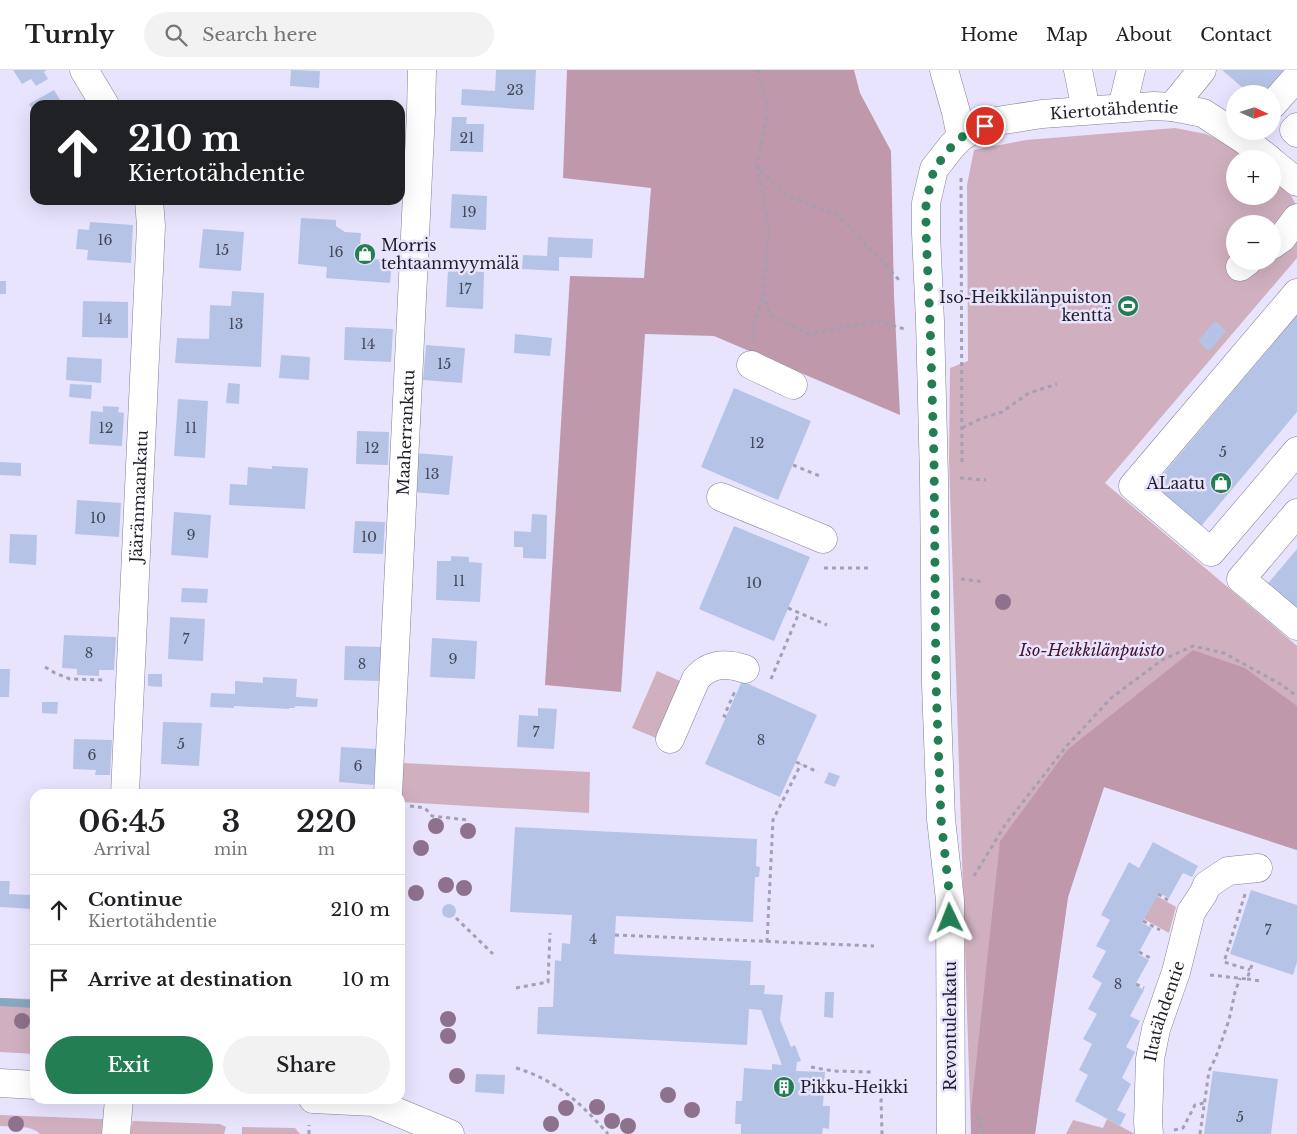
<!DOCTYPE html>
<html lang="en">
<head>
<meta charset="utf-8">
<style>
	body { margin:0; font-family:"Libre Baskerville",serif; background:#f2f2f2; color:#202124; height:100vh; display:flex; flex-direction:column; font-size:19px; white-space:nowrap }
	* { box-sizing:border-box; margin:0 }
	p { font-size:16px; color:#757577 }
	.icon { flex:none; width:28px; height:28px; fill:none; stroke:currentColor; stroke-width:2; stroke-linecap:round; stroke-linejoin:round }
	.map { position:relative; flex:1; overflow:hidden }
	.drawer { position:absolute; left:30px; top:719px; width:375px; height:315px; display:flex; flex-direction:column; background:#fff; border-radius:15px; box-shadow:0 5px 20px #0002 }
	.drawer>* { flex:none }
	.hud { position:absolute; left:30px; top:30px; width:375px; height:105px; border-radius:15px; box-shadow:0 5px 20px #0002; background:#202124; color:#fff; overflow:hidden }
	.needle { width:32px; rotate:94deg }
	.tools { position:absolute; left:1226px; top:15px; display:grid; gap:10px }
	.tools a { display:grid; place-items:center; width:55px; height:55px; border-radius:50%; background:#fff; box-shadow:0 5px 20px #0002; font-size:25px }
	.pin { position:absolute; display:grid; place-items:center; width:42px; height:42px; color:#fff; margin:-21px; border:2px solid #fff; border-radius:50%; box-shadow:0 1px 5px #0007 }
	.me { position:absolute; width:55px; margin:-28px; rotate:358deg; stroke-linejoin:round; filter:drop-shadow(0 0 4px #0008) }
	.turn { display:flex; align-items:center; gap:18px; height:105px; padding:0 15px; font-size:22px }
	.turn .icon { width:65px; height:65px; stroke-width:2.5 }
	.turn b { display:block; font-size:35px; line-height:42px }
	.eta { display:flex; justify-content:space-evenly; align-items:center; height:85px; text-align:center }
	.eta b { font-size:30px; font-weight:600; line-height:35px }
	.action { display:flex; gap:10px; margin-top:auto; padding:10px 15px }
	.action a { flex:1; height:58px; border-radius:30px; background:#237e53; color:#fff; font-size:20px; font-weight:600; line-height:58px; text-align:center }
	.action a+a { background:#f2f2f2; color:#202124 }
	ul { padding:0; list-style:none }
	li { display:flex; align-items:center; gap:15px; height:70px; padding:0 15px; border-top:1px solid #e0e0e0 }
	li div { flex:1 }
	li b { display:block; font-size:19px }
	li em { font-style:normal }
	header { display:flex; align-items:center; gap:30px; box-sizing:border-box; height:70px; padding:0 25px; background:#fff; border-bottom:1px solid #e0e0e0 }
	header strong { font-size:24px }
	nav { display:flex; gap:28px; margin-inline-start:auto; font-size:18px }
	.search { width:350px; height:45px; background:#f2f2f2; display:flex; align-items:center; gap:12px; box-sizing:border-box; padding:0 18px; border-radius:28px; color:#757577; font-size:19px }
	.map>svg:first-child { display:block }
	.green { fill:#d0b0bf; fill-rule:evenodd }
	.forest { fill:#bf99ab }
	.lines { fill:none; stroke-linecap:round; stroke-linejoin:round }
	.stream { stroke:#87a8c0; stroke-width:8 }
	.building { fill:#b5c4e6 }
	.minor-casing { stroke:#848097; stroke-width:29 }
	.path { stroke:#a39fb4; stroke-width:3; stroke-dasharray:4 4; stroke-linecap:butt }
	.minor { stroke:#fff; stroke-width:28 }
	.tree { fill:#8e728d }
	.route { stroke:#237e53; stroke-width:9; stroke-dasharray:0 16.2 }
	.labels { text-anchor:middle; stroke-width:5; stroke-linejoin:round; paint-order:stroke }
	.number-label { font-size:14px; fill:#454858 }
	.street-label { font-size:16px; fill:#201e28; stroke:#e9e4fe }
	.poi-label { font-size:16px; fill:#201e28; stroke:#e9e4fe; text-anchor:start }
	.park-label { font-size:16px; font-style:italic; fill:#441530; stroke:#e9e4fe }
</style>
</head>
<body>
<header>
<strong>Turnly</strong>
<div class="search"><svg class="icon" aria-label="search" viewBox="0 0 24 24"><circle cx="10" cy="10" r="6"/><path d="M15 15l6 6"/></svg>Search here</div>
<nav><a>Home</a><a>Map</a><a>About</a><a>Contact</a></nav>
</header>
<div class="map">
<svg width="1297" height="1064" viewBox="0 0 1297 1064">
	<rect width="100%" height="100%" fill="#e9e4fe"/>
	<!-- green -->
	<g class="green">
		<path d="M1175,58L1206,64L1230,75L1247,89H1235V126H1272L1273,110L1290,124L1297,136V188L1105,413L1297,576V780L1104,717L1068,827L1035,1064H971L949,390L950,298L968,291L967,115L974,80L1026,70ZM1235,154H1272V191H1235Z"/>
		<polygon points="657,601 680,611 656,668 632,658"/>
		<polygon points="403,693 590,702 589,743 401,732"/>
		<polygon points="1157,826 1176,837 1169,863 1144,849"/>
		<polygon points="0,928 35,929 35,984 0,982"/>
		<path d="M0,1045L103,1049L105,1058L104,1064H40C30,1054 13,1058 0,1056Z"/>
		<polygon points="1107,1049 1135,1064 1066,1064 1073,1050 1103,1058"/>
		<polygon points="133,1051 220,1054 226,1057 224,1064 129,1064"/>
		<polygon points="242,1057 295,1058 300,1064 242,1064"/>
	</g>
	<!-- forest -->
	<g class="forest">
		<polygon points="567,0 854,0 860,23 891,81 894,226 900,345 714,266 645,264 621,622 545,615 570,206 644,208 651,118 563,108"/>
		<polygon points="1193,580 1245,598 1297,636 1297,780 1104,717 1068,827 1035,1064 971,1064 971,1040 1000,771 1067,680"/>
	</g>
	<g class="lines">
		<!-- stream -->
		<polyline class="stream" points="0,932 35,934"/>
	</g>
	<!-- building -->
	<g class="building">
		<polygon points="13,0 46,0 44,2 48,9 36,16 31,9 22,14"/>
		<polygon points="291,0 320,1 319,18 290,16"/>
		<polygon points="496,0 536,0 534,40 461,35 462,19 495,21"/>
		<polygon points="1222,0 1285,0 1266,24 1250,24"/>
		<polygon points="54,20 63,35 35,35 35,45 29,34"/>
		<polygon points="139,30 142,35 130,35"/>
		<polygon points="452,47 467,47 466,54 484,54 483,82 450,81"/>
		<polygon points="452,124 487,126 486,160 450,158"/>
		<polygon points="301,148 336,150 336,156 345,162 361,163 360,175 373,176 372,189 392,190 390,213 326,208 327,197 298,194"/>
		<polygon points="90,152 133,155 131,193 87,190 88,180 76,179 78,159 89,160"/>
		<polygon points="203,159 244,162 241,201 199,198"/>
		<polygon points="548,167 593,169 592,188 559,187 559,201 522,199 523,185 547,186"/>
		<polygon points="448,200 484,202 483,239 446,237"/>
		<rect x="0" y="211" width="6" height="13"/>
		<polygon points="232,221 264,223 261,297 175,293 177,268 209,269 210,235 231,236"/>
		<polygon points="83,231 128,232 128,268 82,267"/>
		<polygon points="1297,245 1297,342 1197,461 1149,421"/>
		<polygon points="1215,251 1226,261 1209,281 1198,271"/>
		<polygon points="345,257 393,259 391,292 344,290"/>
		<polygon points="515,264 552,268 550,286 514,283"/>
		<polygon points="426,275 465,278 462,313 423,310"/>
		<polygon points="281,285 310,287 309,310 279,308"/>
		<polygon points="67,287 102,289 101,313 66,310"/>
		<polygon points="228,313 240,314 239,334 226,333"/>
		<polygon points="70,314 92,315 91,329 69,327"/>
		<polygon points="734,318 811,351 778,430 701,397"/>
		<polygon points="178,329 208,331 205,388 174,386"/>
		<polygon points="103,336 119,337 118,342 124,343 122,376 89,374 91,341 103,342"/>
		<polygon points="357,361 389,362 388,395 356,394"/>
		<polygon points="415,383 453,386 449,425 412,422"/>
		<polygon points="0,392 21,393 21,406 0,405"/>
		<polygon points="272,396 308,398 305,439 229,435 230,414 247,415 248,397 272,399"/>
		<polygon points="77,430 121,433 119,467 75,464"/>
		<polygon points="174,442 211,445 208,488 171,485"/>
		<polygon points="532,444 547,445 546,489 523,488 523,477 514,477 514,461 531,462"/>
		<polygon points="355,451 385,452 383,484 353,483"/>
		<polygon points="734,456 810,487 774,571 699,539"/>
		<polygon points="10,464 37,465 36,495 9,493"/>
		<polygon points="1297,479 1297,546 1264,518"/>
		<polygon points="451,486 469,487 469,492 482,493 480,532 436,530 437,491 451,491"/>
		<polygon points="182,518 208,519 207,533 181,532"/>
		<polygon points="170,547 205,549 203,591 168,589"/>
		<polygon points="64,565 116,567 114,600 99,600 99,606 77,605 77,599 62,598"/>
		<polygon points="432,568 477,571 475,609 430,607"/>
		<polygon points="345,576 381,577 379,611 344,610"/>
		<polygon points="0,599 10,599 9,627 0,627"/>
		<polygon points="148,604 162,604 162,617 148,616"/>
		<polygon points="263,607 297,609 296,627 318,629 317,637 295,636 295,638 289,638 289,639 234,636 234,638 210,637 211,623 235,624 235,611 263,613"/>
		<polygon points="742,611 817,645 780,727 705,694"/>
		<polygon points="42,632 58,632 57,644 42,643"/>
		<polygon points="538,638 557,639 554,679 517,677 519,645 538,646"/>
		<polygon points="163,652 202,653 199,696 161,694"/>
		<polygon points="74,669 112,670 110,705 95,705 96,700 73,699"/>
		<polygon points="341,677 377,679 375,715 339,712"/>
		<polygon points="829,702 840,706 835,717 824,713"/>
		<polygon points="515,757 757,769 756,796 760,797 759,807 755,807 753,852 616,846 614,884 751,891 750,915 765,915 764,924 783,925 780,950 791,977 795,975 801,991 797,992 796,1001 825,1002 823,1036 830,1036 829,1059 823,1058 822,1064 741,1064 741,1054 735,1054 736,1031 742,1031 744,998 772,1000 772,994 782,995 761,940 749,939 747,975 537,964 538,937 553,937 555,890 561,891 562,873 570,874 572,845 510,842"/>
		<polygon points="1153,772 1198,796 1192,807 1183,803 1169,828 1159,823 1142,853 1152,858 1138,884 1149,890 1135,915 1144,920 1130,946 1140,951 1126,977 1135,982 1122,1008 1131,1014 1117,1040 1126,1044 1120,1056 1075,1031 1088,1005 1079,1000 1092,974 1083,969 1097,944 1088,939 1102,913 1092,907 1106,881 1096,876 1110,850 1101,845 1129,792 1139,798"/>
		<polygon points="0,811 10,811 9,824 33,825 33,839 0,837"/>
		<polygon points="1251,820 1297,835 1297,892 1293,905 1230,884"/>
		<circle cx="449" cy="841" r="7"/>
		<polygon points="825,922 834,922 833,948 824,947"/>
		<polygon points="1213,1001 1278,1009 1271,1064 1204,1064"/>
		<polygon points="476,1004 505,1005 504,1024 475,1022"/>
	</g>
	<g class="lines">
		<!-- minor casing -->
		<g class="minor-casing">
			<g id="minor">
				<polyline points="84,0 105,35"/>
				<polyline points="944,0 956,42 961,67"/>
				<polyline points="1078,0 1086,40"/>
				<polyline points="1272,35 1297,7"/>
				<polyline points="1172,37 1202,0"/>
				<polyline points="1122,38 1131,0"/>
				<polyline points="1297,57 1294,60 1297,63"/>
				<polyline points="1272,92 1297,112"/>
				<polyline points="1272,175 1282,168 1297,148"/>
				<polyline points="1240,197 1248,191"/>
				<polyline points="1297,223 1133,416 1211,482 1297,381"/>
				<polyline points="751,295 793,315"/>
				<polyline points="721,427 823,469"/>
				<polyline points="1297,443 1241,509 1297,556"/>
				<path d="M670,669L696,609C710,592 727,593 745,599"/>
				<path id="s1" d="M125,724L151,156L149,130"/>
				<path id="s2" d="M388,724L421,42L422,0"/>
				<polyline points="0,1013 35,1015"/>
				<polyline points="313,1029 373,1032 450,1064"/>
				<polyline points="116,1064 119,1029"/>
				<path id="s3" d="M951,1064L950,830L941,749L936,614L934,408L930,251L926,163V133L934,99L952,76L961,67L973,60L997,51L1042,44L1154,36L1172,37L1203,43L1243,69L1269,89"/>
				<path id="s4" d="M1149,1064L1148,1052L1150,989L1156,959L1176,902L1191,842L1203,824L1207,815L1228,801L1258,798"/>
			</g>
		</g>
		<!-- path -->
		<g class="path">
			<polyline points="758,0 768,41 757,96 785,125 838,145 901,212"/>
			<polyline points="757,96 769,159 763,225 771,246 809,264 879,251 904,259"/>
			<polyline points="961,108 962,396"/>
			<polyline points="753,271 753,258 763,226"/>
			<polyline points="962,358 980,349 1002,342 1029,323 1057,314"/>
			<polyline points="793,395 820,406"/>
			<polyline points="960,408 986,410"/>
			<polyline points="824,498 869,498"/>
			<polyline points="961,509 985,512"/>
			<polyline points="788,538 827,555"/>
			<polyline points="45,597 55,603 70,609 104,610"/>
			<polyline points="771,609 799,543"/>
			<polyline points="726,647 724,646 735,621"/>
			<polyline points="796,692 818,702"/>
			<polyline points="410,736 425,738 432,746 468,750"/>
			<polyline points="974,806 1005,755 1065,678 1111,628 1162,590 1193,576 1224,583 1280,614 1297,626"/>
			<polyline points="1158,824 1168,830"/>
			<polyline points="1245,824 1224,892 1250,900"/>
			<polyline points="456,848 493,884"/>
			<polyline points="1143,851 1160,860"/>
			<polyline points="615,865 874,876"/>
			<polyline points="767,872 773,750 801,694"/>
			<polyline points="1139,882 1152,889"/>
			<polyline points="1210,905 1247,909 1253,892"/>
			<polyline points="1247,909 1261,911"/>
			<polyline points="1136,914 1144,918"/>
			<polyline points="516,918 548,912 550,863"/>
			<polyline points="811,997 833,1001 871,1002"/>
			<path d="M516,998C556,1010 581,1033 608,1064"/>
			<polyline points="871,1017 878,1021 881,1029 882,1064"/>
			<polyline points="978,1046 983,1064"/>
			<polyline points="1174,1060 1183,1058 1195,1035 1204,1033"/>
			<polyline points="309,1064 309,1055"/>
			<polyline points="1200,1064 1209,1001 1216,987 1229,950 1235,922 1240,908"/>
		</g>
		<!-- minor -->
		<use href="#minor" class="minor"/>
	</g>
	<!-- trees -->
	<g class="tree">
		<circle cx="1003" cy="532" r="8"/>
		<circle cx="436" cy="756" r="8"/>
		<circle cx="468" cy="761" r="8"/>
		<circle cx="421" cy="778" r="8"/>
		<circle cx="446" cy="815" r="8"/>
		<circle cx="464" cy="818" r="8"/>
		<circle cx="416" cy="823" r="8"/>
		<circle cx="448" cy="949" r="8"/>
		<circle cx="22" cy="951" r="8"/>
		<circle cx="448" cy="966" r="8"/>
		<circle cx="457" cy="1006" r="8"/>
		<circle cx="668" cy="1025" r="8"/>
		<circle cx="597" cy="1037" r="8"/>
		<circle cx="566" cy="1038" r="8"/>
		<circle cx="692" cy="1040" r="8"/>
		<circle cx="612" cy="1051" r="8"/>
		<circle cx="16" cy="1054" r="8"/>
		<circle cx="551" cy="1054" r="8"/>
		<circle cx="628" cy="1056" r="8"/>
	</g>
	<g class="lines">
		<!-- route -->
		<polyline class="route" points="950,848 950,830 941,749 936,614 934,388 930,251 926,163 926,133 934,99 952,76 962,67 973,60 985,56"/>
	</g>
	<!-- icons -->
	<defs>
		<g id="shop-disc" transform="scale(1.125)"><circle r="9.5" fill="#237e53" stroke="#e9e4fe"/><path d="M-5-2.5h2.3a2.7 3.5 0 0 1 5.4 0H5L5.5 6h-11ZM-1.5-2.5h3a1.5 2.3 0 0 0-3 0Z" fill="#fff"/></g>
		<g id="stadium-disc" transform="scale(1.125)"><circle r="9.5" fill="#237e53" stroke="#e9e4fe"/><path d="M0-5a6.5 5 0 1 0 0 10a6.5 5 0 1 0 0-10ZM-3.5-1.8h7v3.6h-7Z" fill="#fff"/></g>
		<g id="building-disc" transform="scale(1.125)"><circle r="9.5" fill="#237e53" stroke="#e9e4fe"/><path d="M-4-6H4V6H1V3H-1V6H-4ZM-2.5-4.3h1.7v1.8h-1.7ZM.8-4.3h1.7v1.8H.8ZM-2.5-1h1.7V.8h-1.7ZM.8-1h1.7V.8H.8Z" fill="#fff"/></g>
	</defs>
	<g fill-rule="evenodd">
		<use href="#shop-disc" x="365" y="184"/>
		<use href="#stadium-disc" x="1128" y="236"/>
		<use href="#shop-disc" x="1221" y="413"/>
		<use href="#building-disc" x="784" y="1017"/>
	</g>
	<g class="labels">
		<!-- number labels -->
		<g class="number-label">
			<text x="515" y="25">23</text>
			<text x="467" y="73">21</text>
			<text x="469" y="147">19</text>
			<text x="105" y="175">16</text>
			<text x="222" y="185">15</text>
			<text x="336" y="187">16</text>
			<text x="465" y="224">17</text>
			<text x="105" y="254">14</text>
			<text x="236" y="259">13</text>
			<text x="368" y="279">14</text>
			<text x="444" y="299">15</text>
			<text x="106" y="363">12</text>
			<text x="191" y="363">11</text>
			<text x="757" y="378">12</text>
			<text x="372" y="383">12</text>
			<text x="1223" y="387">5</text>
			<text x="432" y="409">13</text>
			<text x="98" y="453">10</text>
			<text x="191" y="470">9</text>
			<text x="369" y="472">10</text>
			<text x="459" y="516">11</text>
			<text x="754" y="518">10</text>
			<text x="186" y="574">7</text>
			<text x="89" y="588">8</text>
			<text x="453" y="594">9</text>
			<text x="362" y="599">8</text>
			<text x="536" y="667">7</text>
			<text x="761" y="675">8</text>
			<text x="181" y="679">5</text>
			<text x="92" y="690">6</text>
			<text x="358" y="701">6</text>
			<text x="1268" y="865">7</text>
			<text x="593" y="874">4</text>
			<text x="1118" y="919">8</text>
			<text x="1240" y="1052">5</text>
		</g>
		<!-- street labels -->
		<g class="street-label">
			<text dy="6" stroke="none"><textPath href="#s3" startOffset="1166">Kiertotähdentie</textPath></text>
			<text dy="6" stroke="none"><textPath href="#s2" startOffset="362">Maaherrankatu</textPath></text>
			<text dy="6" stroke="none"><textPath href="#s1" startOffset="298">Jääränmaankatu</textPath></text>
			<text dy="6" stroke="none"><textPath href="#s4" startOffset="125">Iltatähdentie</textPath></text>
			<text transform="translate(950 956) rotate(-90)" y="6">Revontulenkatu</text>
		</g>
		<!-- poi labels -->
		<g class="poi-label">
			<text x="381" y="181">Morris<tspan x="381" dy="18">tehtaanmyymälä</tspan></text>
			<text x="1112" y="233" text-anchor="end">Iso-Heikkilänpuiston<tspan x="1112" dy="18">kenttä</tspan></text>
			<text x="1205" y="419" text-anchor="end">ALaatu</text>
			<text x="800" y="1023">Pikku-Heikki</text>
		</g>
		<!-- park labels -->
		<g class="park-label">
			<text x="1092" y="586">Iso-Heikkilänpuisto</text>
		</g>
	</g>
</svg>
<div class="tools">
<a><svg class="needle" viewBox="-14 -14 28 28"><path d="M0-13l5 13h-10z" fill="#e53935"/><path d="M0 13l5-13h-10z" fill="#757577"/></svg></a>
<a>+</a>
<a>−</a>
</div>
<div class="pin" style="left:985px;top:56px;background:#d93025"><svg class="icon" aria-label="arrive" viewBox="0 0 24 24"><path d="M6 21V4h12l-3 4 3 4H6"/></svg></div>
<svg class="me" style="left:950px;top:848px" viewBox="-20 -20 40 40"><path d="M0-17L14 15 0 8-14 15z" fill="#237e53" stroke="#fff" stroke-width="4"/></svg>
<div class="hud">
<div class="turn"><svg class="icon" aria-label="ahead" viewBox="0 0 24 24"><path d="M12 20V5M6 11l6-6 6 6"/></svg><div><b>210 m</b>Kiertotähdentie</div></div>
</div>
<section class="drawer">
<div class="eta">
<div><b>06:45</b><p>Arrival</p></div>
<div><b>3</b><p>min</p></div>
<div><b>220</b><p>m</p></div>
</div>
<ul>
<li><svg class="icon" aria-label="ahead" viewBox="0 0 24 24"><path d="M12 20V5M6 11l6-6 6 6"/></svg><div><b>Continue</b><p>Kiertotähdentie</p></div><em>210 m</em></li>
<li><svg class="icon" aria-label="arrive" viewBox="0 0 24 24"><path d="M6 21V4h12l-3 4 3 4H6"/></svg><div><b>Arrive at destination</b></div><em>10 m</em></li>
</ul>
<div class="action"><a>Exit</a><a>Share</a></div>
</section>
</div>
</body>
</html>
